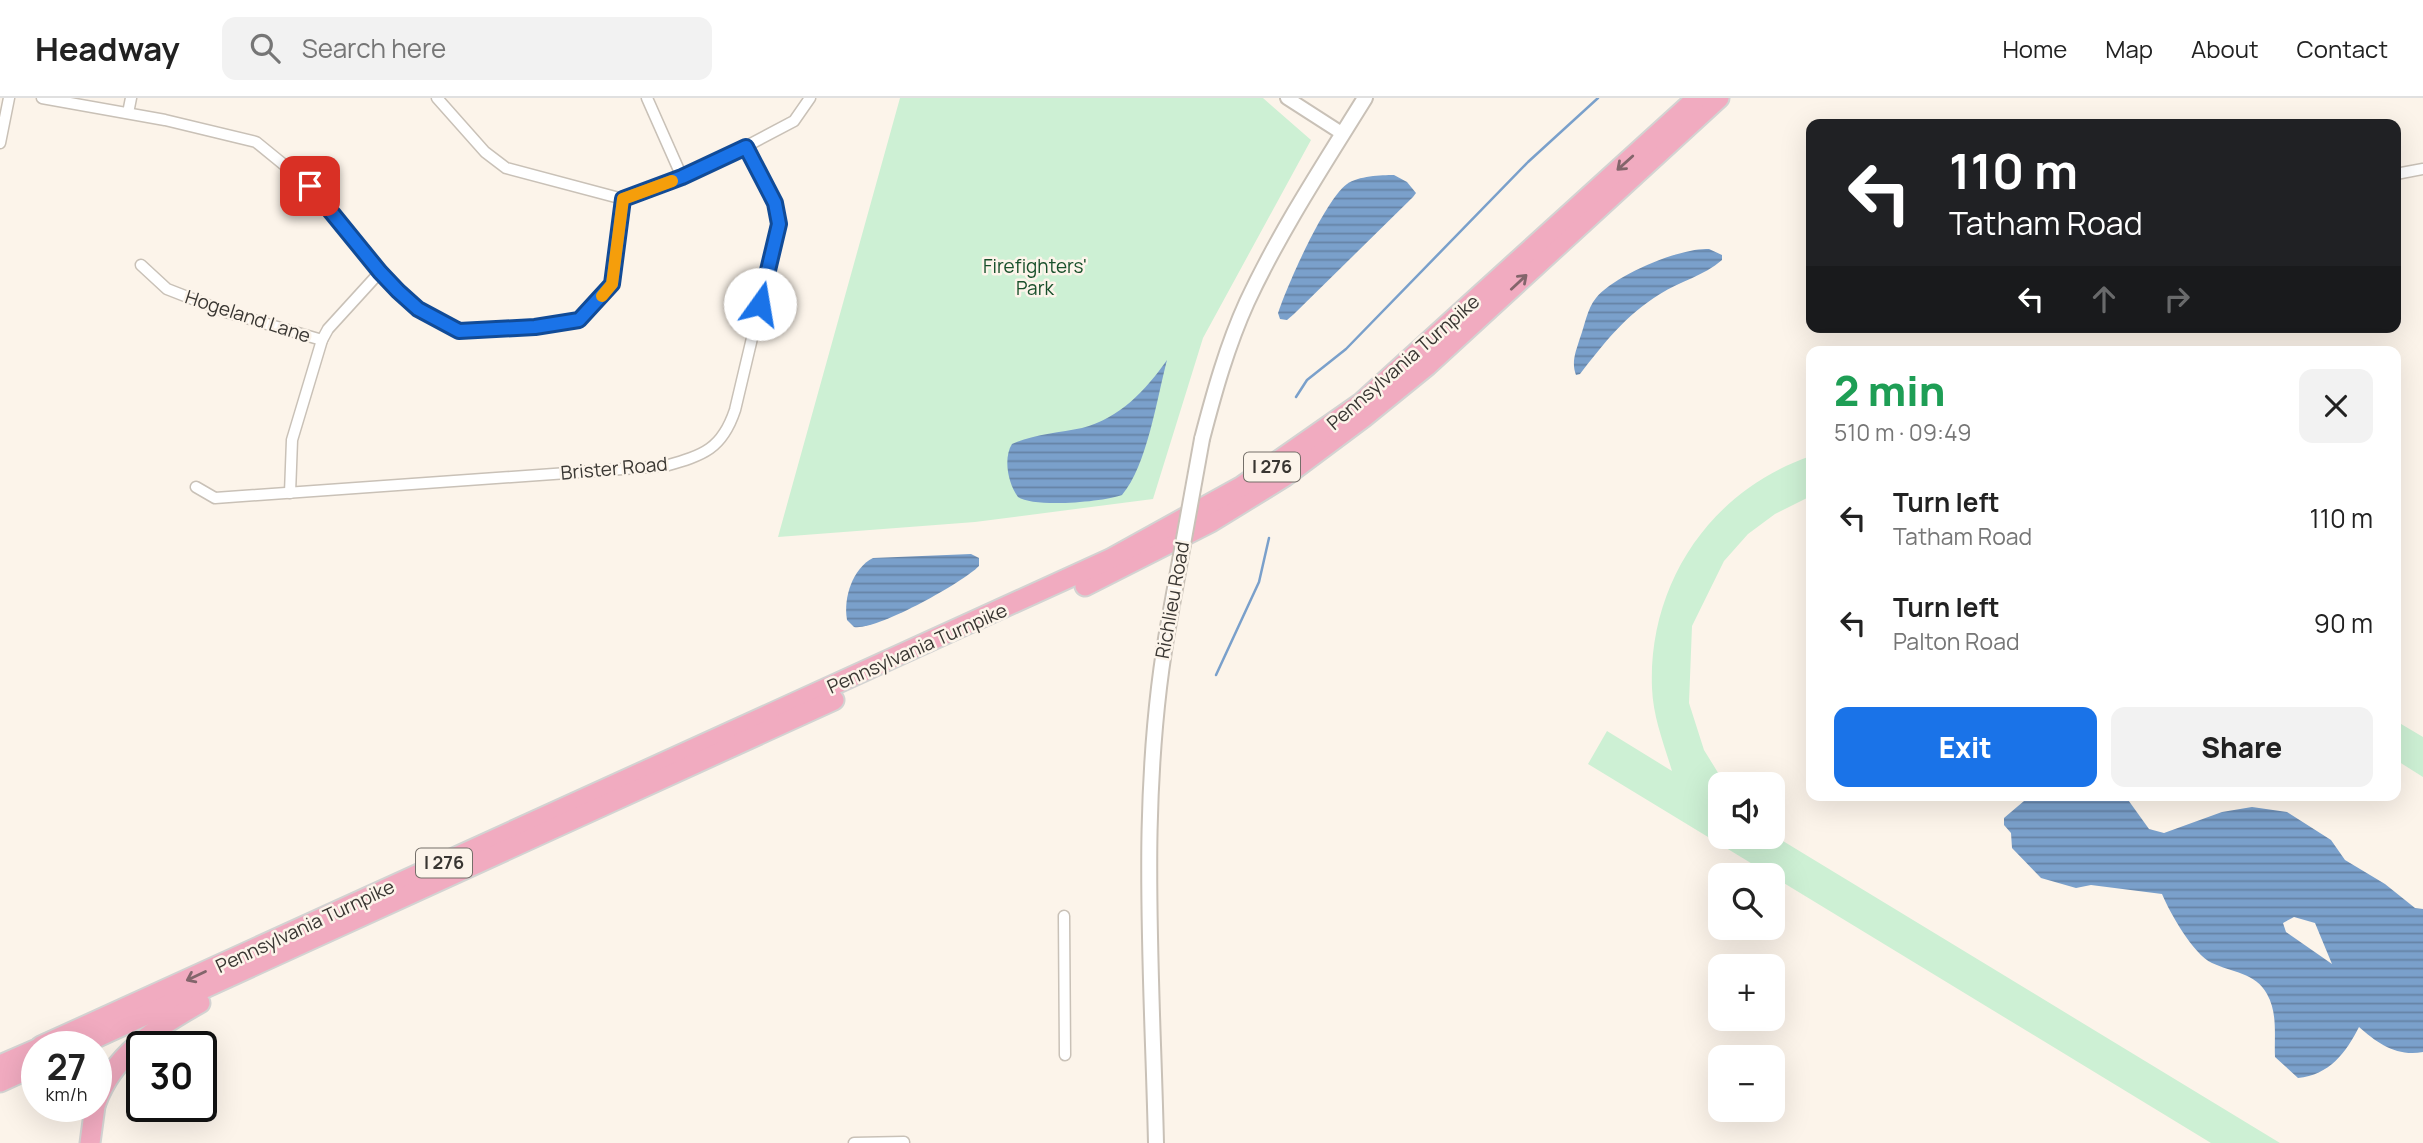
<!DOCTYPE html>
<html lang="en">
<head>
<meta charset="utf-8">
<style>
	body { margin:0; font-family:Manrope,sans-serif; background:#f2f2f2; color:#222; height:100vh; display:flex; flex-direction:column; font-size:26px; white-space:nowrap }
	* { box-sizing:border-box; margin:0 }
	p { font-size:23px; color:#767676 }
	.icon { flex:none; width:38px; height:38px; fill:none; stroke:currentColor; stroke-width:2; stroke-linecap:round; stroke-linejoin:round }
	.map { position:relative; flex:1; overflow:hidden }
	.details { position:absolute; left:1806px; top:248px; width:595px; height:455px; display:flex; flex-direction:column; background:#fff; border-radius:14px; box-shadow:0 7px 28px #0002 }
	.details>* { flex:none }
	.hud { position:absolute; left:1806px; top:21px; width:595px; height:214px; border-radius:14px; box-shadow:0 7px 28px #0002; background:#202124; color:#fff; overflow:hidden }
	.tools { position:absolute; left:1708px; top:674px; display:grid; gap:14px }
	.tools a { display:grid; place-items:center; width:77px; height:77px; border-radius:14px; background:#fff; box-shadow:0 7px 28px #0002; font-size:35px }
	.speed { position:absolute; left:21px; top:933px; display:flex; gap:14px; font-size:35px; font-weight:700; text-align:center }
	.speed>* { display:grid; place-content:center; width:91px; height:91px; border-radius:50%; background:#fff; box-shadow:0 7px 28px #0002; line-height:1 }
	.speed small { font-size:18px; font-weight:400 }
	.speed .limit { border:4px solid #111; border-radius:10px; background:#fff; color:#111 }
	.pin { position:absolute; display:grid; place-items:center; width:60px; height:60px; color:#fff; margin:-30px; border-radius:14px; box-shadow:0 4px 10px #0006 }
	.me { position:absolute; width:77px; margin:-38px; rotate:13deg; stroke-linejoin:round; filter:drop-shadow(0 0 5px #0008) }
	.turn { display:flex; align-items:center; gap:24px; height:147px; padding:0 28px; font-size:32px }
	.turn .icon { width:91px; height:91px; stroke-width:2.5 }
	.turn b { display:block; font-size:49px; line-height:60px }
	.lanes { display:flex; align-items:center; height:66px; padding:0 28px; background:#0003; justify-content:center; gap:35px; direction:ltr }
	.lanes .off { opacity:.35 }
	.round { display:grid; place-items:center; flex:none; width:74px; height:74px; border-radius:14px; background:#f2f2f2 }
	.overview { display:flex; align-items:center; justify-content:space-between; height:119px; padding:0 28px }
	h1 { font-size:42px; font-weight:800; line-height:52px; color:#1e9e55 }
	.cta { display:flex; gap:14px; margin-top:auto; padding:14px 28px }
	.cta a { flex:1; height:80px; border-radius:14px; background:#1a73e8; color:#fff; font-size:28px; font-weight:800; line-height:80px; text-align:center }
	.cta a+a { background:#f2f2f2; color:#222 }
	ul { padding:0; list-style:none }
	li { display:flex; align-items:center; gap:21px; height:105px; padding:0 28px }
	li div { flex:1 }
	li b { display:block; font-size:26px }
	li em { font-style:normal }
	header { display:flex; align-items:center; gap:42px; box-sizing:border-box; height:98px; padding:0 35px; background:#fff; border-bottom:2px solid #e0e0e0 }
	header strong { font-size:33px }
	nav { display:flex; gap:38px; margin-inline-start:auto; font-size:24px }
	.search { width:490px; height:63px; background:#f2f2f2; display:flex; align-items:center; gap:18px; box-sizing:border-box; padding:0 24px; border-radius:14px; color:#767676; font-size:26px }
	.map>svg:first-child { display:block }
	.green { fill:#cdf0d4 }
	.water { fill:url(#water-rules); fill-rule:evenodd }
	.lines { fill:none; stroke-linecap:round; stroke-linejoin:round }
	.stream { stroke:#7aa0cb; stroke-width:2.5 }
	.minor-casing { stroke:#c9c1b7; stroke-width:13 }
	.tertiary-casing { stroke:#c9c1b7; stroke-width:16 }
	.secondary-casing { stroke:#c9c1b7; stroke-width:18 }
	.motorway-casing { stroke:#d3d3d2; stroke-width:23 }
	.minor { stroke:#fff; stroke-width:10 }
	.tertiary { stroke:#fff; stroke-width:12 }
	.secondary { stroke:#fff; stroke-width:14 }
	.motorway { stroke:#f1abc0; stroke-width:19 }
	.secondary-bridge-casing { stroke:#c9c1b7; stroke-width:18; stroke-linecap:butt }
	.secondary-bridge { stroke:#fff; stroke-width:14 }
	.oneway { stroke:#83656b }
	.route-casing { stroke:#114b97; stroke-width:18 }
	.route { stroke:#1a73e8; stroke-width:12 }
	.slow { stroke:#f59e0b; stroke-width:12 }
	.labels { text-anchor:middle; stroke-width:5; stroke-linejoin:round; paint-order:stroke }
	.shield { fill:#fcf4ea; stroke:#746f69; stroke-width:2 }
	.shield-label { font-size:18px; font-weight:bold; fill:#393632 }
	.park-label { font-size:19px; fill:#19502b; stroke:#fcf4ea }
	.street-label { font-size:19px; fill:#393632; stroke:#fcf4ea }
</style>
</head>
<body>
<header>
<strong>Headway</strong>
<div class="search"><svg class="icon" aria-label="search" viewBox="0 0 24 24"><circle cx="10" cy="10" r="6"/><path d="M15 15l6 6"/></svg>Search here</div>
<nav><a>Home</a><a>Map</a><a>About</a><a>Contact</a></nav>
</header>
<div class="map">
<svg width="2423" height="1045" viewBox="0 0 2423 1045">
	<defs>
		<pattern id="water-rules" width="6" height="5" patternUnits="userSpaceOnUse" patternTransform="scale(1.75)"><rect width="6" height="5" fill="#7aa0cb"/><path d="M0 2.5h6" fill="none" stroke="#6583a5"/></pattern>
	</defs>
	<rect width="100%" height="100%" fill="#fcf4ea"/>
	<!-- green -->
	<g class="green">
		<polygon points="900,0 1263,0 1311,42 1203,240 1153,401 975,424 778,439"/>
		<path d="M1811,358V398L1775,416L1748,436L1724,463L1692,528L1689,605L1704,652L1725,686H1720V738L1773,737L2280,1045H2211L1588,666L1607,633L1672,673C1664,646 1653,619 1652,590C1648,485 1711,392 1811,358Z"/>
		<polygon points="2396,623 2423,639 2423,679 2396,662"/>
	</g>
	<!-- water -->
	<g class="water">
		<path d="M1394,77L1407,84L1416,95L1413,99L1294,216L1287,222L1280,221L1278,215C1287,188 1324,103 1347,86C1358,78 1381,77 1394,77Z"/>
		<path d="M1709,151L1722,157V162C1704,178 1680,183 1660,196C1626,217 1604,245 1580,276L1576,277C1571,264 1576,253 1580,240C1585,227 1587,211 1596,200C1613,178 1681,149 1709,151Z"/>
		<path d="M1167,262C1157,300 1147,368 1122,397C1103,404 1034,410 1018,399C1008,386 1003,360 1012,346C1034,336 1059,335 1082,330C1120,320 1145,293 1167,262Z"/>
		<path d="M971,456L979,460V468C962,485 876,533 854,529L847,522C843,499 853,470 873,460Z"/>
		<path d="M2126,699L2149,731L2164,735L2222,714L2252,709L2287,714L2331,742L2345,762L2385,786L2415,810L2423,811V954C2397,959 2377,945 2359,929C2346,955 2329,977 2298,980L2275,959C2274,939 2278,915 2267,896C2256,875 2231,874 2212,865C2193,856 2170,815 2162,796L2091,787L2076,790L2041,780L2012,750L2011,735L2004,727V720L2024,703ZM2294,819L2315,825L2332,866L2286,834L2283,825Z"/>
	</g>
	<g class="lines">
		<!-- stream -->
		<g class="stream">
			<polyline points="1296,299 1307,282 1346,251 1528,64 1598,0"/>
			<polyline points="1216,577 1259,484 1269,440"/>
		</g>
		<!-- minor casing -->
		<g class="minor-casing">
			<g id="minor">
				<polyline points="42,0 165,22 256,44 310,88 380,174 418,211 459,233 535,229 579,222 612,185 623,101"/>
				<polyline points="437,0 485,54 506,70 623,101 726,59 794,23 810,0"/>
				<polyline points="647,0 682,79"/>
				<polyline points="128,15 131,0"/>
				<polyline points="0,45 9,0"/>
				<polyline points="2396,76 2423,71"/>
				<polyline points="141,167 167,191 226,214 322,242"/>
				<path d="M196,389L215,400L665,368C704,357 722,351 735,312L779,126L775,105L745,49"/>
				<polyline points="290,395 292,342 322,242 328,231 380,174"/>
				<polyline points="1064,818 1065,957"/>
				<polyline points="854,1045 904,1044"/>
			</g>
		</g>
		<!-- tertiary casing -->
		<g class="tertiary-casing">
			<polyline id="tertiary" points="1287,0 1343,36"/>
		</g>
		<!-- secondary casing -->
		<g class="secondary-casing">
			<g id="secondary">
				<path d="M1202,341C1214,295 1227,248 1247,204C1280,133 1324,66 1365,0"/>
				<path d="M1156,1045C1152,870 1137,691 1170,518"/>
			</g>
		</g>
		<!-- motorway casing -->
		<g class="motorway-casing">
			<g id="motorway">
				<polyline points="1085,488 1211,424 1284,379 1363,320 1427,268 1719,0"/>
				<polyline points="41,948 1110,461 1242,388 1361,305 1697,0"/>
				<polyline points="78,948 834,602"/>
				<polyline points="0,967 37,951"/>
				<polyline points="0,984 37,967"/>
				<path d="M96,1005C113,957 157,929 200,905"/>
				<polyline points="90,1045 95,1008"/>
			</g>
		</g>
		<!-- minor -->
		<use href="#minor" class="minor"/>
		<!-- tertiary -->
		<use href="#tertiary" class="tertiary"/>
		<!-- secondary -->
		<use href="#secondary" class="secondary"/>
		<!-- motorway -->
		<use href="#motorway" class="motorway"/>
		<!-- secondary-bridge casing -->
		<g class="secondary-bridge-casing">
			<polyline id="secondary-bridge" points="1170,518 1202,341"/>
		</g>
		<!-- secondary-bridge -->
		<use href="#secondary-bridge" class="secondary-bridge"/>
	</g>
	<!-- one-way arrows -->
	<defs><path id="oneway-shaft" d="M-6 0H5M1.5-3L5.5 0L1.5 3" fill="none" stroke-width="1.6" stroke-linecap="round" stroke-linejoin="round" transform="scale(1.75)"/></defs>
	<g class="oneway">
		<use href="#oneway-shaft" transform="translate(1625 65) rotate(138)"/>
		<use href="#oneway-shaft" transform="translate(1519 184) rotate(-43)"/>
		<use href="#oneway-shaft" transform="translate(196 878) rotate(155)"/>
	</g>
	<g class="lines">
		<!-- route casing -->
		<g class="route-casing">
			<polyline id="route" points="310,88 380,174 398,193 418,211 459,233 535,229 579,222 612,186 623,101 682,79 746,49 775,105 779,126 760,206"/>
		</g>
		<!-- route -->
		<use href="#route" class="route"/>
		<!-- slow -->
		<polyline class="slow" points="602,198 612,186 623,101 672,83"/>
	</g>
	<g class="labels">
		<!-- shield labels -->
		<g class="shield">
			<rect x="1244" y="354.5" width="56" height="29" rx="5"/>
			<rect x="416" y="750.5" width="56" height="29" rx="5"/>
		</g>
		<g class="shield-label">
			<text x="1272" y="375">I 276</text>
			<text x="444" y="771">I 276</text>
		</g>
		<!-- park labels -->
		<g class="park-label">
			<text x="1035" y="175">Firefighters'<tspan x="1035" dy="22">Park</tspan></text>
		</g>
		<!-- street labels -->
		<g class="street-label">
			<text transform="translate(248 218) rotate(18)" y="7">Hogeland Lane</text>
			<text transform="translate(1403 264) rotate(-41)" y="7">Pennsylvania Turnpike</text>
			<text transform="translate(614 370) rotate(-5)" y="7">Brister Road</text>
			<text transform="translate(1172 502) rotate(-80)" y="7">Richlieu Road</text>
			<text transform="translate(917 550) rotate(-24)" y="7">Pennsylvania Turnpike</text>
			<text transform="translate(305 828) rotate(-25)" y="7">Pennsylvania Turnpike</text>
		</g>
	</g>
</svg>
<div class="tools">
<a><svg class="icon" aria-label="sound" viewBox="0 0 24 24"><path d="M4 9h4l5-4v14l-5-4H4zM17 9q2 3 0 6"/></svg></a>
<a><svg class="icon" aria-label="search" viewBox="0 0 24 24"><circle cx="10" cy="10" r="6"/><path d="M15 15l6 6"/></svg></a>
<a>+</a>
<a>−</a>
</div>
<div class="speed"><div>27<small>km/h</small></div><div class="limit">30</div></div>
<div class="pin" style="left:310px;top:88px;background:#d93025"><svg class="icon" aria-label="arrive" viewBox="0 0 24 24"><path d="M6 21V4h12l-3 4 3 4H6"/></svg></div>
<svg class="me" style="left:760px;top:206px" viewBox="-20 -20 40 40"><circle r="19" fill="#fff"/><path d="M0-13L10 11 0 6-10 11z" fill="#1a73e8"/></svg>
<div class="hud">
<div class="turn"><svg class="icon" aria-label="left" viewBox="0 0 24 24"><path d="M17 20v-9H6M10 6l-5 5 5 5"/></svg><div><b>110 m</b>Tatham Road</div></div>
<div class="lanes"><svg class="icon" aria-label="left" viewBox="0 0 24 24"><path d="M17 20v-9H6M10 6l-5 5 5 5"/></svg><svg class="icon off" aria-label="ahead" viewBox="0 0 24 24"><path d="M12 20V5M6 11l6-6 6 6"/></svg><svg class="icon off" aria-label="right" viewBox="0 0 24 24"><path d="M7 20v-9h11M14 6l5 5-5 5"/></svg></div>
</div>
<section class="details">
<div class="overview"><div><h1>2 min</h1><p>510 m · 09:49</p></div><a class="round"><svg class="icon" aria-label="close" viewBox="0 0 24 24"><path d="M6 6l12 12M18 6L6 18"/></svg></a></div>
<ul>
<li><svg class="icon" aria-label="left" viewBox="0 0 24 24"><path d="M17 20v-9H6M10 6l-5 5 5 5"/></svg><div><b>Turn left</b><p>Tatham Road</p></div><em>110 m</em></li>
<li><svg class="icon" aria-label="left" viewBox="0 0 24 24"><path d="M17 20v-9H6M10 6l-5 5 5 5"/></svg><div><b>Turn left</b><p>Palton Road</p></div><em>90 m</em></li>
</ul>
<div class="cta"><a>Exit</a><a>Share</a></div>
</section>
</div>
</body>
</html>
